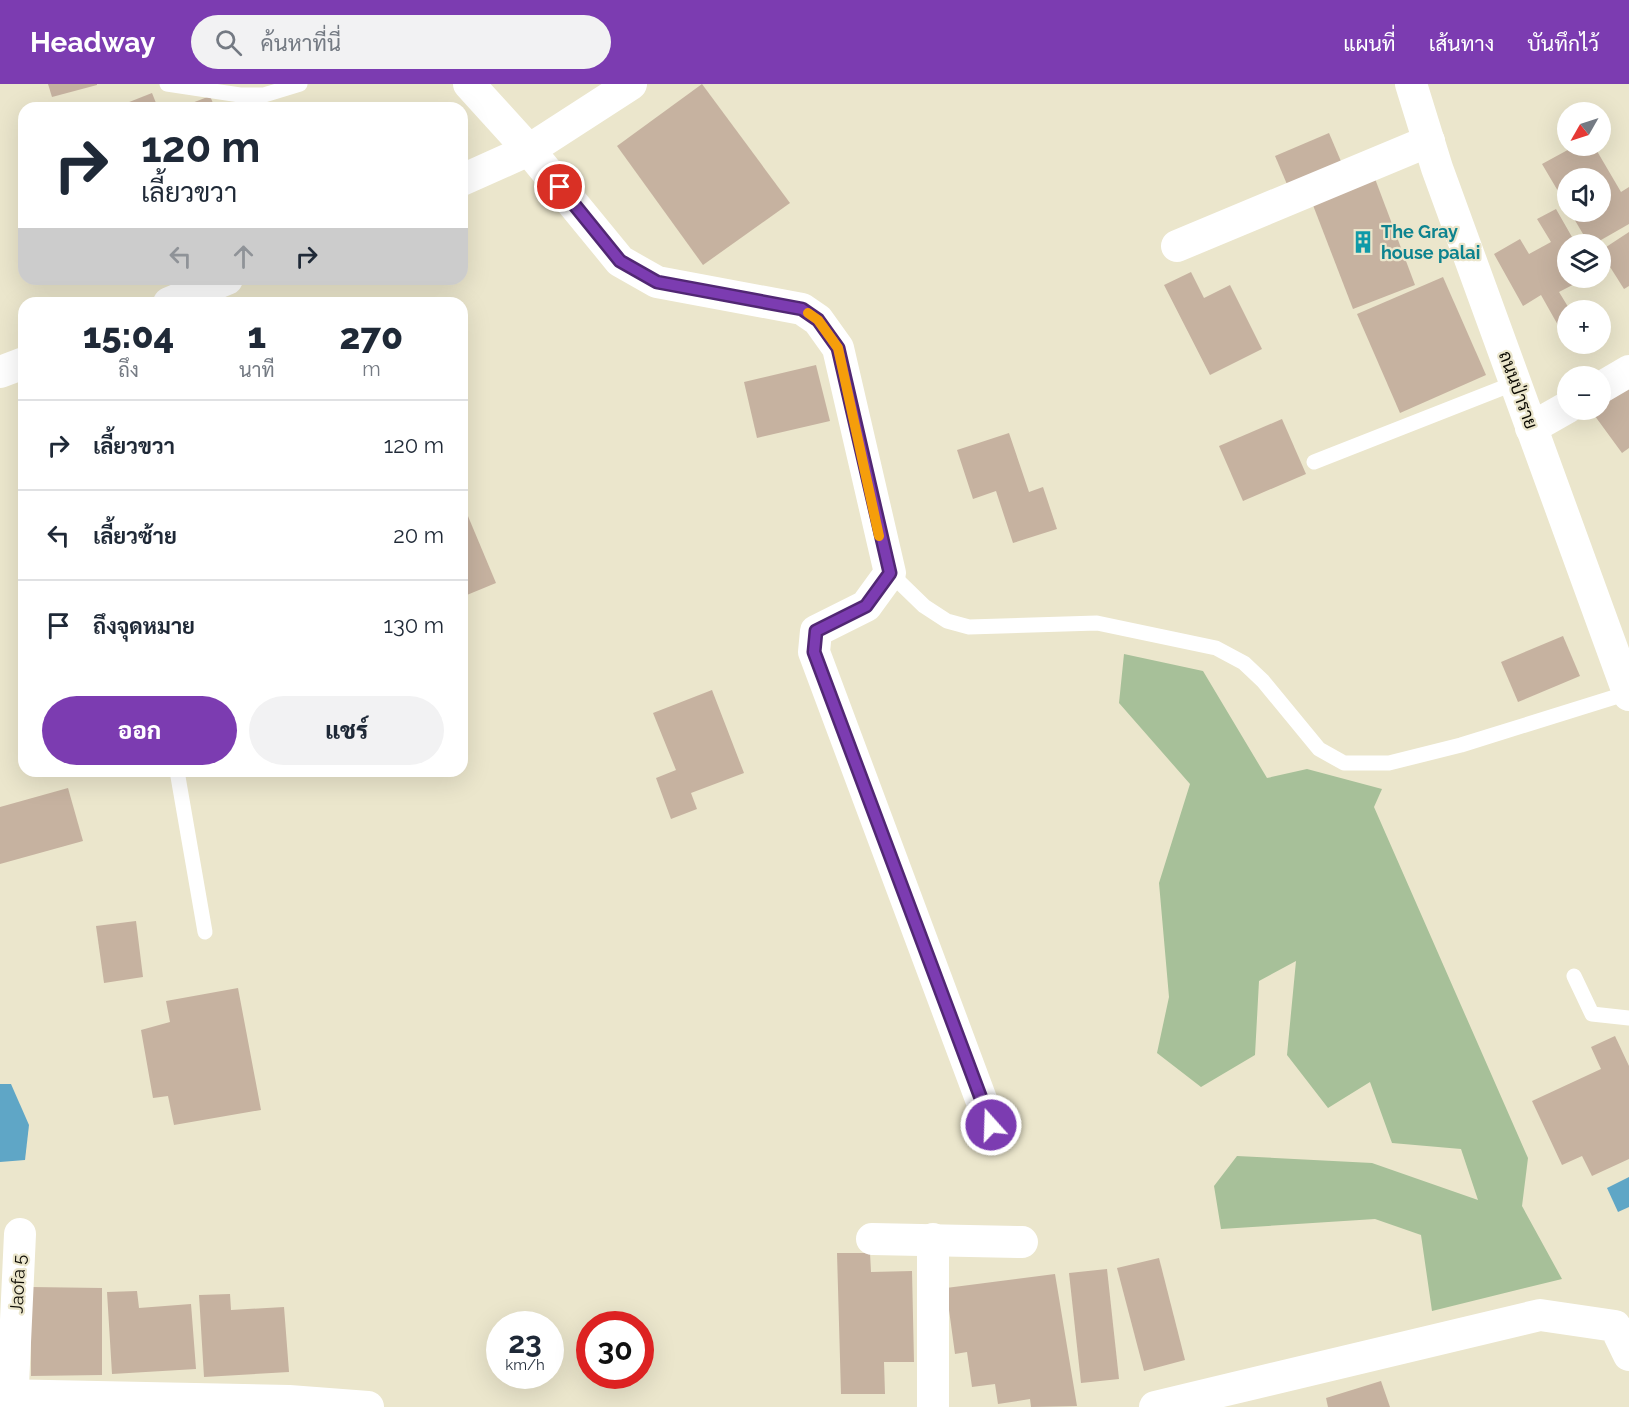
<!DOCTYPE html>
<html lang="th">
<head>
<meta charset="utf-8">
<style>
	body { margin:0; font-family:Raleway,Sarabun,sans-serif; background:#f2f2f3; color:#1f2937; height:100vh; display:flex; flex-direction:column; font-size:22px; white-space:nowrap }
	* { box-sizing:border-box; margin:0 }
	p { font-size:20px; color:#747a83 }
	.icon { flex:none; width:33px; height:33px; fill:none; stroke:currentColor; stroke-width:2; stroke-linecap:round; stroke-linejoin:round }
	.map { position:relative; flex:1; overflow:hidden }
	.details { position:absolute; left:18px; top:213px; width:450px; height:480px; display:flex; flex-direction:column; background:#fff; border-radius:18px; box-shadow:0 6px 24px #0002 }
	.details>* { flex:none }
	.top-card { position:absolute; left:18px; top:18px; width:450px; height:183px; border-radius:18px; box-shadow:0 6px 24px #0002; background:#fff; color:#1f2937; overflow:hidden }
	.needle { width:39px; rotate:231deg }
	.controls { position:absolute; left:1557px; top:18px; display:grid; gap:12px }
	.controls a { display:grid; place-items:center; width:54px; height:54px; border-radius:50%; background:#fff; box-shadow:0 6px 24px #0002; font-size:30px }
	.speed { position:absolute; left:486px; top:1227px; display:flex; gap:12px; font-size:30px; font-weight:700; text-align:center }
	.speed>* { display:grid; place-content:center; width:78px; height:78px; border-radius:50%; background:#fff; box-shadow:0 6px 24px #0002; line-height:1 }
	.speed small { font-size:15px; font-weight:400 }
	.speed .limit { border:9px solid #d22; background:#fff; color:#111 }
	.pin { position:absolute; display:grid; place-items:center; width:51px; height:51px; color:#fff; margin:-26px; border:3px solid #fff; border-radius:50%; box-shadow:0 2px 6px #0007 }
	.me { position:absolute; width:66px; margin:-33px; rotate:340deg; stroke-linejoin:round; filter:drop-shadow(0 0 4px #0008) }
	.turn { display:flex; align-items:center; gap:21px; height:126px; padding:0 24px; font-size:27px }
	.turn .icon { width:78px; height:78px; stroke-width:2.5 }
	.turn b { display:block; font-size:42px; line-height:51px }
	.lanes { display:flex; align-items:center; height:57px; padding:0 24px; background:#0003; justify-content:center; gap:30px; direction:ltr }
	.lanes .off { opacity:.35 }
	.eta { display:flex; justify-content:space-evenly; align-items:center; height:102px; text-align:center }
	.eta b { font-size:36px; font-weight:800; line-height:42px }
	.primary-button { display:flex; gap:12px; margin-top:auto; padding:12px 24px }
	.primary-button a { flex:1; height:69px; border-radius:36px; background:#7c3cb1; color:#fff; font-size:24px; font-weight:800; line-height:69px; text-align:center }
	.primary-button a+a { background:#f2f2f3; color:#1f2937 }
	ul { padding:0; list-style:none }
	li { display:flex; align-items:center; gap:18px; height:90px; padding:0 24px; border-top:2px solid #e0e1e3 }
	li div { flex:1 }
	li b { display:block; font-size:22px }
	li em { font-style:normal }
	header { display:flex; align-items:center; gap:36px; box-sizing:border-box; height:84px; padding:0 30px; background:#7c3cb1; color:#fff }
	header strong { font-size:28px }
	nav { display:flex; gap:33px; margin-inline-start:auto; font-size:21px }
	.search { width:420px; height:54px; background:#f2f2f3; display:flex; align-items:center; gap:15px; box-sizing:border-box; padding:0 21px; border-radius:33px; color:#747a83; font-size:22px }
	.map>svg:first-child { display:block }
	.green { fill:#a7c099 }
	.water { fill:#5fa6c6 }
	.building { fill:#c6b2a0 }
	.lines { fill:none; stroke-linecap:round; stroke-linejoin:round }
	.service { stroke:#fff; stroke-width:15 }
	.minor { stroke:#fff; stroke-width:32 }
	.route-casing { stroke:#512773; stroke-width:15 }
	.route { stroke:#7c3cb1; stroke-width:10 }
	.slow { stroke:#f59e0b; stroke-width:10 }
	.labels { text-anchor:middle; stroke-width:4.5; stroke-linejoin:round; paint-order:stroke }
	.culture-label { font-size:18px; font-weight:bold; fill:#0d838f; stroke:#ebe6cc; text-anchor:start }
	.street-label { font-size:18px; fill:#0d0b04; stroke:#ebe6cc }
</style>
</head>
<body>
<header>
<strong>Headway</strong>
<div class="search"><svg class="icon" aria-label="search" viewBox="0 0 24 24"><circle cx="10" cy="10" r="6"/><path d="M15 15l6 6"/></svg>ค้นหาที่นี่</div>
<nav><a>แผนที่</a><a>เส้นทาง</a><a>บันทึกไว้</a></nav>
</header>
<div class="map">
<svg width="1629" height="1323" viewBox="0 0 1629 1323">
	<rect width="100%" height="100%" fill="#ebe6cc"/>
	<!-- green -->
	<polygon class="green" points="1124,570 1203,587 1267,694 1307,685 1382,705 1374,723 1528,1074 1522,1122 1562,1195 1432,1227 1421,1151 1375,1135 1221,1145 1214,1102 1237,1072 1372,1079 1478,1116 1461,1065 1392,1059 1370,998 1328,1024 1287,971 1296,877 1259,897 1255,971 1201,1003 1157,969 1169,913 1159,799 1190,700 1119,619"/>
	<!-- water -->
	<g class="water">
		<polygon points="0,1000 11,1000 29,1041 25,1076 0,1078"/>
		<polygon points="1629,1093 1629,1123 1618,1128 1607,1104"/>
	</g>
	<!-- building -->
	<g class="building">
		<polygon points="48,0 97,0 97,1 52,13"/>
		<polygon points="702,0 790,119 703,181 617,62"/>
		<polygon points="152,9 158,24 114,24"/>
		<polygon points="210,12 215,24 179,24"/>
		<polygon points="1329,49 1343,82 1289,105 1275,72"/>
		<polygon points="1575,62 1594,62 1621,108 1629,103 1629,140 1594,160 1589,160 1570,128 1600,128 1600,94 1568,94 1568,124 1542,80"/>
		<polygon points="1374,92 1415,201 1353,225 1311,116"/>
		<polygon points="1556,125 1576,160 1568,160 1568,194 1586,194 1559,208 1570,226 1568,226 1568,239 1559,243 1541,211 1523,222 1494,170 1520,155 1529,170 1551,158 1537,135"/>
		<polygon points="1629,148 1629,202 1624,205 1600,167"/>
		<polygon points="1191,188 1204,214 1230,201 1262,265 1210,291 1164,201"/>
		<polygon points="1443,193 1486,291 1400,329 1357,230"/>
		<polygon points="816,281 830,337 757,354 744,298"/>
		<polygon points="1629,300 1629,364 1622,369 1592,328 1600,326 1600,322"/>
		<polygon points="1282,335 1306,390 1243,417 1219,362"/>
		<polygon points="1009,349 1029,408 1043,403 1057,445 1013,459 996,407 973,415 957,366"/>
		<polygon points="465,425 496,499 462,513 462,427"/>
		<polygon points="1563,552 1580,592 1518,618 1501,578"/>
		<polygon points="712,606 744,689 691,709 697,725 671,735 656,694 676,686 653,629"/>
		<polygon points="68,704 83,757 0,780 0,723"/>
		<polygon points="136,837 143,893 104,899 96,842"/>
		<polygon points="238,904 261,1026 174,1041 168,1012 153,1014 141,946 170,938 166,917"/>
		<polygon points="1615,952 1629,982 1629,1075 1592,1092 1582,1072 1562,1081 1532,1017 1601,985 1591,963"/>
		<polygon points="837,1169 870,1169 871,1188 912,1187 914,1278 884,1278 885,1310 841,1310"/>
		<polygon points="1159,1174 1185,1276 1144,1287 1117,1184"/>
		<polygon points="1107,1185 1119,1295 1081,1299 1069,1189"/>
		<polygon points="1055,1190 1077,1322 1031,1323 1030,1315 998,1320 995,1300 972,1303 967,1268 955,1270 946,1204"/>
		<polygon points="31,1203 102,1204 102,1291 31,1292"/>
		<polygon points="137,1207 139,1224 191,1220 196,1285 112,1290 107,1208"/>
		<polygon points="230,1210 231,1226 284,1223 289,1288 204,1293 199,1211"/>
		<polygon points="1381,1297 1390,1323 1328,1323 1326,1314"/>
	</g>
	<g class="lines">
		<!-- service -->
		<g class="service">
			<polyline points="167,0 240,11 264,11 300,0"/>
			<polyline points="1314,378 1515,299"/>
			<polyline points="890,489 924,522 947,537 969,543 1097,539 1216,564 1244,579 1263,597 1319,665 1344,679 1389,679 1461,661 1628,609"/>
			<polyline points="177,687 205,848"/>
			<polyline points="1574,892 1592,930 1629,934"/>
		</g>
		<!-- minor -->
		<g class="minor">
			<polyline points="469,0 529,66 620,177 657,198 802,225 818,236 838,264 890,489 866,522 816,547 814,568 991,1042"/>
			<polyline points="1411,0 1437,84 1629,611"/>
			<polyline points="462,96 529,66 631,0"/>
			<polyline points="1177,162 1429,57"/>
			<polyline points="169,219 227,195"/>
			<polyline points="0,288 24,279"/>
			<polyline points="1600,304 1629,287"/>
			<polyline points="1531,344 1568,323"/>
			<polyline points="872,1155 1022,1158"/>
			<polyline points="0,1311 289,1317 368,1323"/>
			<polyline points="12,1323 20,1150"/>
			<polyline points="933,1323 933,1155"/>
			<polyline points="1155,1323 1540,1231 1615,1242 1629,1271"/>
		</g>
	</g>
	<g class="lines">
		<!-- route casing -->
		<g class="route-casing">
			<polyline id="route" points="560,103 620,177 657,198 802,225 818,236 838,264 890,489 866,522 816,547 814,568 991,1041"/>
		</g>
		<!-- route -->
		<use href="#route" class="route"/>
		<!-- slow -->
		<polyline class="slow" points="808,229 818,236 838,264 879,452"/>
	</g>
	<!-- icons -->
	<defs>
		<g id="building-bare" transform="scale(1.8)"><path d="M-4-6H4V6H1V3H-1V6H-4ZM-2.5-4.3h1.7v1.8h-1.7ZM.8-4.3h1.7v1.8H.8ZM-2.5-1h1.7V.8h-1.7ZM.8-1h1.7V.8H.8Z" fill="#0f9aa8" stroke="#ebe6cc" stroke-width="2.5" paint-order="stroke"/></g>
	</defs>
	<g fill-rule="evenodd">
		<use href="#building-bare" x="1363" y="158"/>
	</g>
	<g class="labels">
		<!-- culture labels -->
		<g class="culture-label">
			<text x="1381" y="154">The Gray<tspan x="1381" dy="21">house palai</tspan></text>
		</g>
		<!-- street labels -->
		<g class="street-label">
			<text transform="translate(1518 306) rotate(70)" y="6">ถนนป่าราย</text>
			<text transform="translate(18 1200) rotate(-87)" y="6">Jaofa 5</text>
		</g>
	</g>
</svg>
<div class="controls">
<a><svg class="needle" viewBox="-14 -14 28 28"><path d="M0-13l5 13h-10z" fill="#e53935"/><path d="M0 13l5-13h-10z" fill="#747a83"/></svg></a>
<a><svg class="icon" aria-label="sound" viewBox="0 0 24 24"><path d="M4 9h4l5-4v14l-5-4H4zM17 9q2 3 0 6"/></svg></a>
<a><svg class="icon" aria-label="layers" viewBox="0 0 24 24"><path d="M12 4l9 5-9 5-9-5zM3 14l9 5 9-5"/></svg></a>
<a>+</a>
<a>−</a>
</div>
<div class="speed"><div>23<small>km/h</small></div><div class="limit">30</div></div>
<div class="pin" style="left:560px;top:103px;background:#d93025"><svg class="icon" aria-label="arrive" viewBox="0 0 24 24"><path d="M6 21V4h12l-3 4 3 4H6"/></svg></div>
<svg class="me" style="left:991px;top:1041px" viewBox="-20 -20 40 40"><circle r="17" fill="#7c3cb1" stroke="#fff" stroke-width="3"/><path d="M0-11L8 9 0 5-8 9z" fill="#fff"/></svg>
<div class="top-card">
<div class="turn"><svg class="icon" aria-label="right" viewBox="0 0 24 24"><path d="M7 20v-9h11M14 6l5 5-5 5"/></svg><div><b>120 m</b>เลี้ยวขวา</div></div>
<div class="lanes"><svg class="icon off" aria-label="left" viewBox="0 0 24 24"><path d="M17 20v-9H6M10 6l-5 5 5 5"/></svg><svg class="icon off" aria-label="ahead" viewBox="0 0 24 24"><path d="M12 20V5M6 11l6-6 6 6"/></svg><svg class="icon" aria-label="right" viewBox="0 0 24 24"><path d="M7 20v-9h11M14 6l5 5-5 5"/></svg></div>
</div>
<section class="details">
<div class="eta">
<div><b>15:04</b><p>ถึง</p></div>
<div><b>1</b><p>นาที</p></div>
<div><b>270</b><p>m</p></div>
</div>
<ul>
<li><svg class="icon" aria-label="right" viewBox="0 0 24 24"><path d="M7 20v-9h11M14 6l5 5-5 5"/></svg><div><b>เลี้ยวขวา</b></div><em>120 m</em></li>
<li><svg class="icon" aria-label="left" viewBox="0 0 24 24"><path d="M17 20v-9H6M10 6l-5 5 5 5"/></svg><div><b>เลี้ยวซ้าย</b></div><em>20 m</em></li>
<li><svg class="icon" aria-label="arrive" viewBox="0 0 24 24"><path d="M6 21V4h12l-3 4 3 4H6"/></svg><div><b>ถึงจุดหมาย</b></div><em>130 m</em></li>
</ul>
<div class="primary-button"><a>ออก</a><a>แชร์</a></div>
</section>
</div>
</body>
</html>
